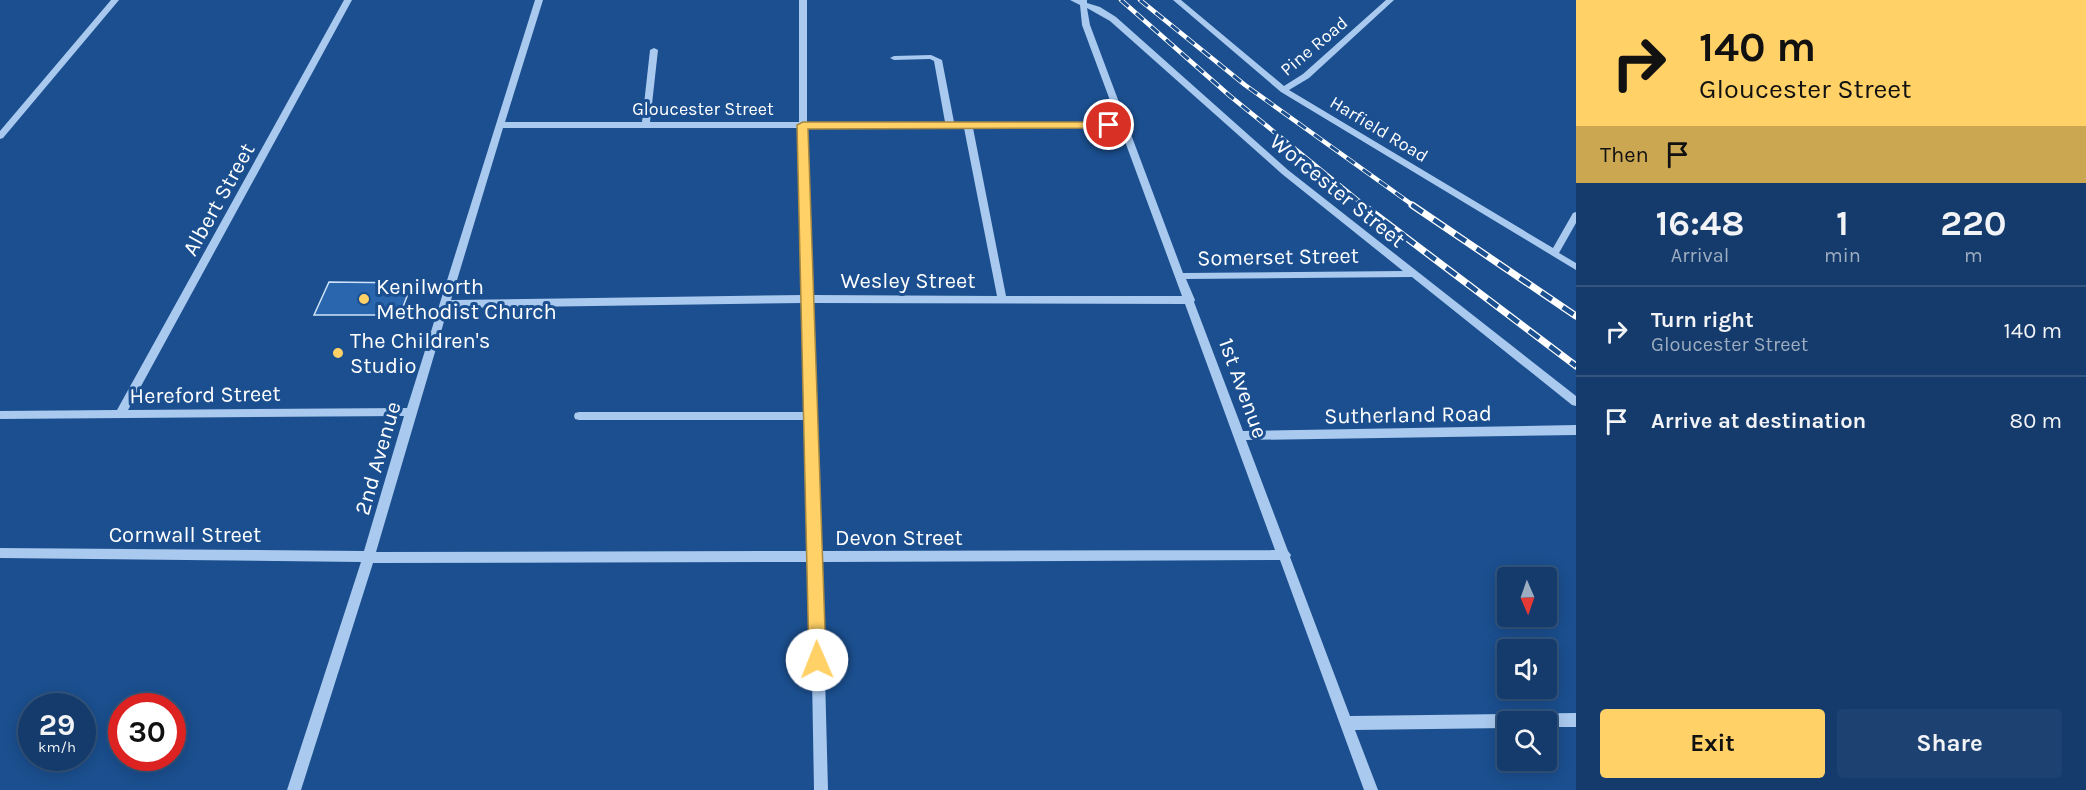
<!DOCTYPE html>
<html lang="en">
<head>
<meta charset="utf-8">
<style>
	body { margin:0; font-family:Karla,sans-serif; background:#1d4271; color:#f1f3f6; height:100vh; display:flex; flex-direction:column; font-size:22px; white-space:nowrap }
	* { box-sizing:border-box; margin:0 }
	p { font-size:20px; color:#9dadc1 }
	.icon { flex:none; width:33px; height:33px; fill:none; stroke:currentColor; stroke-width:2; stroke-linecap:round; stroke-linejoin:round }
	.map { position:relative; flex:1; overflow:hidden }
	.details { display:flex; flex-direction:column; background:#143b6b; width:510px }
	.details>* { flex:none }
	.guide { background:#ffd166; color:#111; overflow:hidden }
	.needle { width:39px; rotate:178deg }
	.controls { position:absolute; left:1497px; top:567px; display:grid; gap:12px }
	.controls a { display:grid; place-items:center; width:60px; height:60px; border-radius:6px; background:#143b6b; box-shadow:0 3px 15px #0003,0 0 0 2px #33557e; font-size:30px }
	.speed { position:absolute; left:18px; top:693px; display:flex; gap:12px; font-size:30px; font-weight:700; text-align:center }
	.speed>* { display:grid; place-content:center; width:78px; height:78px; border-radius:50%; background:#143b6b; box-shadow:0 3px 15px #0003,0 0 0 2px #33557e; line-height:1 }
	.speed small { font-size:15px; font-weight:400 }
	.speed .limit { border:9px solid #d22; background:#fff; color:#111 }
	.pin { position:absolute; display:grid; place-items:center; width:51px; height:51px; color:#fff; margin:-26px; border:3px solid #fff; border-radius:50%; box-shadow:0 2px 6px #0007 }
	.me { position:absolute; width:66px; margin:-33px; rotate:359deg; stroke-linejoin:round; filter:drop-shadow(0 0 4px #0008) }
	.turn { display:flex; align-items:center; gap:21px; height:126px; padding:0 24px; font-size:27px }
	.turn .icon { width:78px; height:78px; stroke-width:2.5 }
	.turn b { display:block; font-size:42px; line-height:51px }
	.then { display:flex; align-items:center; height:57px; padding:0 24px; background:#0003; gap:12px; font-size:22px }
	.eta { display:flex; justify-content:space-evenly; align-items:center; height:102px; text-align:center }
	.eta b { font-size:36px; font-weight:700; line-height:42px }
	.button { display:flex; gap:12px; margin-top:auto; padding:12px 24px }
	.button a { flex:1; height:69px; border-radius:6px; background:#ffd166; color:#111; font-size:24px; font-weight:700; line-height:69px; text-align:center }
	.button a+a { background:#1d4271; color:#f1f3f6 }
	ul { padding:0; list-style:none }
	li { display:flex; align-items:center; gap:18px; height:90px; padding:0 24px; border-top:2px solid #33557e }
	li div { flex:1 }
	li b { display:block; font-size:22px }
	li em { font-style:normal }
	main { display:flex; flex:1; min-height:0 }
	.map>svg:first-child { display:block }
	.building { fill:#2a66ad; stroke:#cfe3fa; stroke-width:1.5 }
	.lines { fill:none; stroke-linecap:round; stroke-linejoin:round }
	.minor { fill:#a9c9ee; fill-rule:evenodd }
	.rail-far1-casing { stroke:#fff; stroke-width:4.5 }
	.rail-casing { stroke:#fff; stroke-width:7 }
	.rail-far1 { stroke:#1b4f8f; stroke-width:3; stroke-dasharray:10; stroke-linecap:butt }
	.rail { stroke:#1b4f8f; stroke-width:4.5; stroke-dasharray:13; stroke-linecap:butt }
	.route { fill:#ffd166; stroke:#a68842; stroke-width:1.5 }
	.poi-dot { fill:#ffd166; stroke:#1b4f8f; stroke-width:2 }
	.labels { text-anchor:middle; stroke-width:6; stroke-linejoin:round; paint-order:stroke }
	.far-street-label { font-size:18px; fill:#fff; stroke:#1b4f8f }
	.street-label { font-size:22px; fill:#fff; stroke:#1b4f8f }
	.poi-label { font-size:22px; fill:#fff; stroke:#1b4f8f; text-anchor:start }
</style>
</head>
<body>
<main>
<div class="map">
<svg width="1576" height="790" viewBox="0 0 1576 790">
	<rect width="100%" height="100%" fill="#1b4f8f"/>
	<!-- building -->
	<polygon class="building" points="329,282 412,283 400,315 314,315"/>
	<g class="lines">
		<!-- minor -->
		<g class="minor">
			<polygon points="111,0 119,0 3,138 0,139 0,131"/>
			<path d="M344,0H352L128,410L407,408L535,0H543L505,122H642L650,50L654,48L658,50L650,122H799V0H807V122H945L934,61L930,59L894,60L890,58L894,56L931,55L942,60L954,122H1118L1082,25L1080,5L1070,0H1087V3L1100,7L1116,17L1288,170L1576,396V406L1572,405L1412,277L1186,279L1195,300L1194,302L1243,431L1576,425V435L1246,440L1288,551L1291,555L1290,557L1350,716L1576,713V727H1546V722H1508V728L1355,730L1378,790H1364L1280,560L822,562L828,790H814L810,562L373,563L301,790H287L361,562L0,558V548L364,551L404,416L0,419V411L117,410ZM1087,8L1110,21L1282,174L1403,271L1183,273L1090,25ZM503,128H799L804,295L451,300ZM807,128H964L997,296L813,295ZM973,128H1120L1182,296H1006ZM804,303L807,412H579L575,413L574,416L575,419L579,420H807L810,551L376,552L448,308ZM813,303L1185,304L1275,550L822,551Z"/>
			<polygon points="1173,0 1181,0 1284,86 1303,74 1386,0 1394,0 1309,78 1289,90 1553,248 1573,213 1576,212 1576,223 1559,253 1576,263 1576,270 1281,92"/>
		</g>
		<!-- rail-far1 casing -->
		<g class="rail-far1-casing">
			<g id="rail-far1">
				<polyline points="1121,0 1230,96 1365,206"/>
				<polyline points="1140,0 1245,85 1414,206"/>
			</g>
		</g>
		<!-- rail casing -->
		<g class="rail-casing">
			<g id="rail">
				<polyline points="1363,205 1576,366"/>
				<polyline points="1412,205 1576,316"/>
			</g>
		</g>
		<!-- rail-far1 -->
		<use href="#rail-far1" class="rail-far1"/>
		<!-- rail -->
		<use href="#rail" class="rail"/>
	</g>
	<!-- route -->
	<polygon class="route" points="803,122 1109,122 1115,125 1109,128 808,129 826,660 823,665 817,668 811,665 809,660 797,125"/>
	<!-- markers -->
	<g class="poi-dot">
		<circle cx="364" cy="299" r="6"/>
		<circle cx="338" cy="353" r="6"/>
	</g>
	<g class="labels">
		<!-- far-street labels -->
		<g class="far-street-label">
			<text transform="translate(1314 46) rotate(-40)" y="6">Pine Road</text>
			<text x="703" y="115">Gloucester Street</text>
			<text transform="translate(1379 129) rotate(31)" y="6">Harfield Road</text>
		</g>
		<!-- street labels -->
		<g class="street-label">
			<text transform="translate(1338 190) rotate(39)" y="8">Worcester Street</text>
			<text transform="translate(218 199) rotate(-61)" y="8">Albert Street</text>
			<text transform="translate(1278 256) rotate(-1)" y="8">Somerset Street</text>
			<text x="908" y="288">Wesley Street</text>
			<text transform="translate(1244 388) rotate(70)" y="8">1st Avenue</text>
			<text transform="translate(205 394) rotate(-1)" y="8">Hereford Street</text>
			<text transform="translate(1408 414) rotate(-1)" y="8">Sutherland Road</text>
			<text transform="translate(377 458) rotate(-74)" y="8">2nd Avenue</text>
			<text x="185" y="542">Cornwall Street</text>
			<text x="899" y="545">Devon Street</text>
		</g>
		<!-- poi labels -->
		<g class="poi-label">
			<text x="376" y="294">Kenilworth<tspan x="376" dy="25">Methodist Church</tspan></text>
			<text x="350" y="348">The Children's<tspan x="350" dy="25">Studio</tspan></text>
		</g>
	</g>
</svg>
<div class="controls">
<a><svg class="needle" viewBox="-14 -14 28 28"><path d="M0-13l5 13h-10z" fill="#e53935"/><path d="M0 13l5-13h-10z" fill="#9dadc1"/></svg></a>
<a><svg class="icon" aria-label="sound" viewBox="0 0 24 24"><path d="M4 9h4l5-4v14l-5-4H4zM17 9q2 3 0 6"/></svg></a>
<a><svg class="icon" aria-label="search" viewBox="0 0 24 24"><circle cx="10" cy="10" r="6"/><path d="M15 15l6 6"/></svg></a>
</div>
<div class="speed"><div>29<small>km/h</small></div><div class="limit">30</div></div>
<div class="pin" style="left:1109px;top:125px;background:#d93025"><svg class="icon" aria-label="arrive" viewBox="0 0 24 24"><path d="M6 21V4h12l-3 4 3 4H6"/></svg></div>
<svg class="me" style="left:817px;top:660px" viewBox="-20 -20 40 40"><circle r="19" fill="#fff"/><path d="M0-13L10 11 0 6-10 11z" fill="#ffd166"/></svg>
</div>
<section class="details">
<div class="guide">
<div class="turn"><svg class="icon" aria-label="right" viewBox="0 0 24 24"><path d="M7 20v-9h11M14 6l5 5-5 5"/></svg><div><b>140 m</b>Gloucester Street</div></div>
<div class="then">Then<svg class="icon" aria-label="arrive" viewBox="0 0 24 24"><path d="M6 21V4h12l-3 4 3 4H6"/></svg></div>
</div>
<div class="eta">
<div><b>16:48</b><p>Arrival</p></div>
<div><b>1</b><p>min</p></div>
<div><b>220</b><p>m</p></div>
</div>
<ul>
<li><svg class="icon" aria-label="right" viewBox="0 0 24 24"><path d="M7 20v-9h11M14 6l5 5-5 5"/></svg><div><b>Turn right</b><p>Gloucester Street</p></div><em>140 m</em></li>
<li><svg class="icon" aria-label="arrive" viewBox="0 0 24 24"><path d="M6 21V4h12l-3 4 3 4H6"/></svg><div><b>Arrive at destination</b></div><em>80 m</em></li>
</ul>
<div class="button"><a>Exit</a><a>Share</a></div>
</section>
</main>
</body>
</html>
